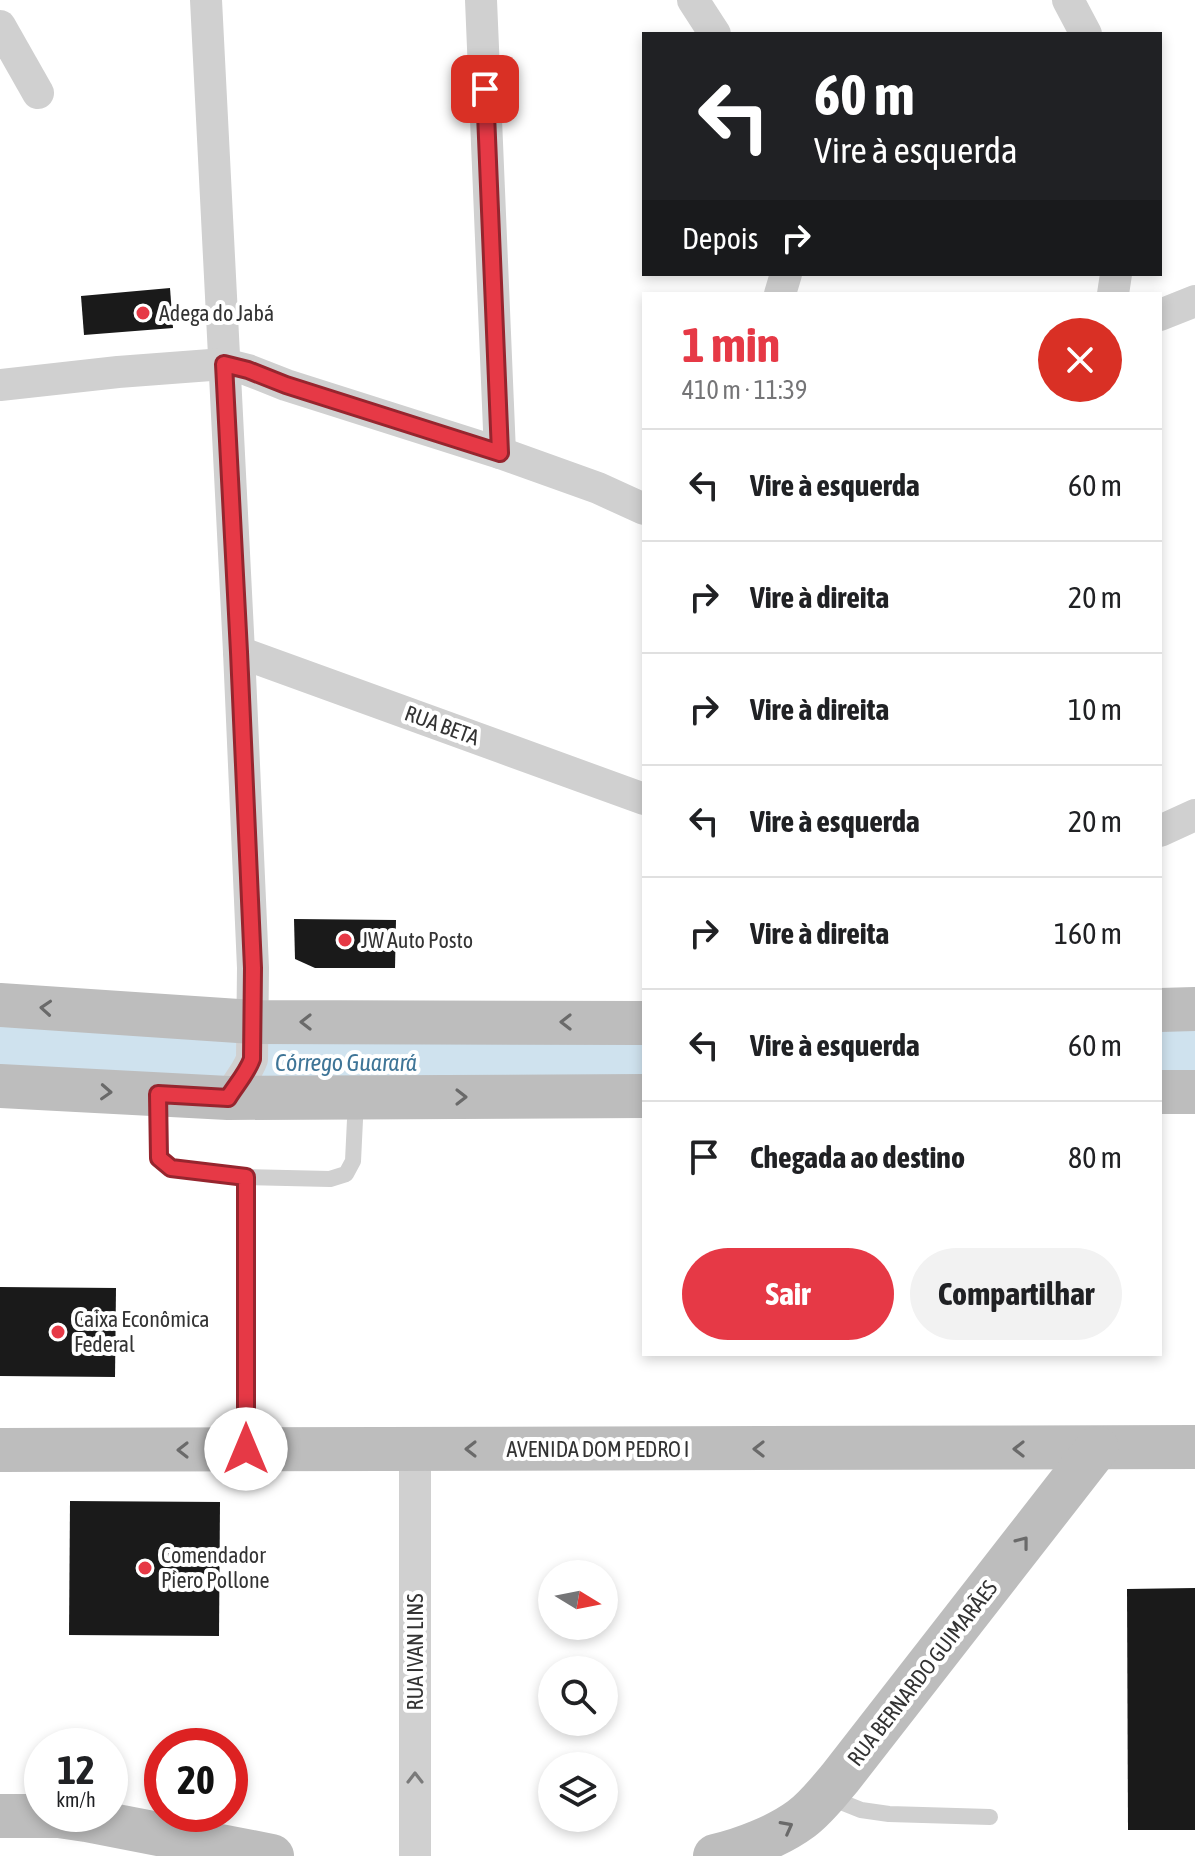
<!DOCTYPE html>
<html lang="pt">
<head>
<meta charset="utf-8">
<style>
	body { margin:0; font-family:"Asap Condensed",sans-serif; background:#f2f2f2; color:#202124; height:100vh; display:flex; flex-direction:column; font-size:30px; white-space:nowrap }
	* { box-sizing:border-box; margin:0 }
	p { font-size:26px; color:#757577 }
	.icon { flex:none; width:44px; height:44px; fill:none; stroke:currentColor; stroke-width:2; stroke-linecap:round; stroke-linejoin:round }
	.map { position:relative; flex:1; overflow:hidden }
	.panel { position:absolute; left:642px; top:292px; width:520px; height:1064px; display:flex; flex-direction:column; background:#fff; border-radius:0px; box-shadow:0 4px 12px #0003 }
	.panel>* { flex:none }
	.guide { position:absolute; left:642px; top:32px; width:520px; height:244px; border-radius:0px; box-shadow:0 4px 12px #0003; background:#202124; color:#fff; overflow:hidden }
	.needle { width:52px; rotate:100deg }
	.controls { position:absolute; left:538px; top:1560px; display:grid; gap:16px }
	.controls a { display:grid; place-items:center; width:80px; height:80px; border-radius:50%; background:#fff; box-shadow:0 4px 12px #0003; font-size:40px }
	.speed { position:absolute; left:24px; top:1728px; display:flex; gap:16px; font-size:40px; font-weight:700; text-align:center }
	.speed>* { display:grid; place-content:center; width:104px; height:104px; border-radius:50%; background:#fff; box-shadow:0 4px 12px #0003; line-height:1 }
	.speed small { font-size:20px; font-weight:400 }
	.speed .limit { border:12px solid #d22; background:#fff; color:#111 }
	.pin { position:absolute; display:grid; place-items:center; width:68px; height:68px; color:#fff; margin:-34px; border-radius:16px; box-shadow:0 4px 12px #0006 }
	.me { position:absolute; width:88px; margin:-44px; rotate:0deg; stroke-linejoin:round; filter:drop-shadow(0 0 6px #0008) }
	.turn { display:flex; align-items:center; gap:28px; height:168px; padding:0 40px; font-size:36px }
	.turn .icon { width:104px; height:104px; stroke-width:2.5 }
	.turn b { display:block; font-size:56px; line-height:68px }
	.then { display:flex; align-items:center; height:76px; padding:0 40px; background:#0003; gap:16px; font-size:30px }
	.round { display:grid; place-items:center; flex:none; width:84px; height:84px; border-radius:42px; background:#f2f2f2 }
	.head { display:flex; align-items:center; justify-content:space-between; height:136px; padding:0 40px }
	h1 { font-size:48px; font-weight:700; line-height:60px; color:#e63946 }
	.primary-button { display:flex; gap:16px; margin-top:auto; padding:16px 40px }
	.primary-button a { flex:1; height:92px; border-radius:48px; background:#e63946; color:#fff; font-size:32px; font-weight:700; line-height:92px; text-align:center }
	.primary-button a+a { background:#f2f2f2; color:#202124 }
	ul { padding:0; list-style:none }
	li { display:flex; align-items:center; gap:24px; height:112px; padding:0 40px; border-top:2px solid #e0e0e0 }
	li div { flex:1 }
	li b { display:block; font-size:30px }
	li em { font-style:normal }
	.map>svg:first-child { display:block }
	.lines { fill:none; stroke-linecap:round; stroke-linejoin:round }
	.river { stroke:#cfe2ee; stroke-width:54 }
	.building { fill:#1a1a1a }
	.service { stroke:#d0d0d0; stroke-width:16 }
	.minor { stroke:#d0d0d0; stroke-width:32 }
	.secondary { stroke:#bdbdbd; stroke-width:44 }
	.oneway { stroke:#6a6a6a }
	.oneway2 { stroke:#7a7a7a }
	.route-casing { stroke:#96252e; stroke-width:20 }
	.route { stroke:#e63946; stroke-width:14 }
	.poi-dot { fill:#e63946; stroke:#fff; stroke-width:3 }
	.labels { text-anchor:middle; stroke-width:8; stroke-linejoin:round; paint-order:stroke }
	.poi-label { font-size:22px; fill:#333; stroke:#fff; text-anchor:start }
	.street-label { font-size:22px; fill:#333; stroke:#fff }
	.water-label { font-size:24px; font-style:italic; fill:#3f7597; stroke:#fff }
</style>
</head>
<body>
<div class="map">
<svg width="1195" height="1856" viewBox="0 0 1195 1856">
	<rect width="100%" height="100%" fill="#fff"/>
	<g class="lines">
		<!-- river -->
		<g class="river">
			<polyline points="0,1047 192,1060 306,1065 644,1062"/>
			<polyline points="1160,1051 1195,1050"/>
		</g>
	</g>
	<!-- building -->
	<g class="building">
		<polygon points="170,288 173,328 84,335 81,296"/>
		<polygon points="294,919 396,920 395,968 315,968 295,959"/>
		<polygon points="0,1287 116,1288 115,1377 0,1376"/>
		<polygon points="70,1501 220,1502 219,1636 69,1635"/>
		<polygon points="1195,1588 1195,1830 1128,1830 1127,1589"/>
	</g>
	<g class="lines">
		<!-- service -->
		<g class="service">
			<polyline points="158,1095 159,1158 171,1168 246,1177"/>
			<polyline points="246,1448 246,1177 330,1179 346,1174 353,1161 356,1099"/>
			<polyline points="826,1796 861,1810 889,1814 990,1817"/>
		</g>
		<!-- minor -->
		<g class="minor">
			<path d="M206,0L239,652L253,968L252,1059C247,1073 236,1085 228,1098"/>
			<polyline points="481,0 500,453"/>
			<polyline points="693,0 715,34"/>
			<polyline points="1068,0 1086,34"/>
			<polyline points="0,26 38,93"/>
			<polyline points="780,294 786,274"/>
			<polyline points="1113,294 1116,274"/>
			<polyline points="1160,315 1195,301"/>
			<polyline points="0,385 118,372 224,364 248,370 286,385 500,453 598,488 644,509"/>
			<polyline points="239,652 644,799"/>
			<polyline points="1160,831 1195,815"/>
			<polyline points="415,1449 415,1856"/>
		</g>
		<!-- secondary -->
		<g class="secondary">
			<polyline points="0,1005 253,1022 644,1023"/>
			<polyline points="1160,1010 1195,1009"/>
			<polyline points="0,1086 228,1098 644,1096"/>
			<polyline points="1160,1092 1195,1092"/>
			<polyline points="0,1450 1195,1447"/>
			<polyline points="0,1816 59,1816 86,1820 272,1856"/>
			<path d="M715,1856C742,1850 778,1836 801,1819C816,1808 828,1792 840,1778L1097,1448"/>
		</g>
	</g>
	<!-- one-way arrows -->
	<defs><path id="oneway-chevron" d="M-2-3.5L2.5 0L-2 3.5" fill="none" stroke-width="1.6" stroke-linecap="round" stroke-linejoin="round" transform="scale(2)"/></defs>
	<g class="oneway">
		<use href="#oneway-chevron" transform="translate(46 1008) rotate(-176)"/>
		<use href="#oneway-chevron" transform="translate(306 1022) rotate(-180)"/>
		<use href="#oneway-chevron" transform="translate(566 1022) rotate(-180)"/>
		<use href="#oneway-chevron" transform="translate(106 1092) rotate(3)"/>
		<use href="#oneway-chevron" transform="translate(461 1097)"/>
		<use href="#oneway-chevron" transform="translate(471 1449) rotate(-180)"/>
		<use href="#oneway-chevron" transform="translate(759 1449) rotate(-180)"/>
		<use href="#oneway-chevron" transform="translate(1019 1449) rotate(180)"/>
		<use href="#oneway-chevron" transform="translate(183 1450) rotate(180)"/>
		<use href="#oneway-chevron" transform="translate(1023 1542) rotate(-52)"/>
		<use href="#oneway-chevron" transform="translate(787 1827) rotate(-28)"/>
	</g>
	<use class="oneway2" href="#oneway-chevron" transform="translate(415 1778) rotate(-90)"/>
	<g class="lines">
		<!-- route casing -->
		<g class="route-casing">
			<path id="route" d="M246,1449V1177L171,1168L159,1158L158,1094L228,1098C236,1085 247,1073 252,1059L253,968L239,652L224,364L248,370L286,385L500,453L485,89"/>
		</g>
		<!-- route -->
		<use href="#route" class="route"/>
	</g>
	<!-- markers -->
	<g class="poi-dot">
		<circle cx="143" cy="313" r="8"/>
		<circle cx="345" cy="940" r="8"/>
		<circle cx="58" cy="1332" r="8"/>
		<circle cx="145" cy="1568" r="8"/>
	</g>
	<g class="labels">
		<!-- poi labels -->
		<g class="poi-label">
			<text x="159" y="321">Adega do Jabá</text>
			<text x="361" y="948">JW Auto Posto</text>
			<text x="74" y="1327">Caixa Econômica<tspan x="74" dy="25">Federal</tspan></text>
			<text x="161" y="1563">Comendador<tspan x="161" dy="25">Piero Pollone</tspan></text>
		</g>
		<!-- street labels -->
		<g class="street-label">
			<text transform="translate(442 725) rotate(20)" y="8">RUA BETA</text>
			<text x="598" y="1457">AVENIDA DOM PEDRO I</text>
			<text transform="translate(415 1652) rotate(-90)" y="8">RUA IVAN LINS</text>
			<text transform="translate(922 1673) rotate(-52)" y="8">RUA BERNARDO GUIMARÃES</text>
		</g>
		<!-- water labels -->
		<g class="water-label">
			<text x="346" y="1071">Córrego Guarará</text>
		</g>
	</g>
</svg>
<div class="controls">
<a><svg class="needle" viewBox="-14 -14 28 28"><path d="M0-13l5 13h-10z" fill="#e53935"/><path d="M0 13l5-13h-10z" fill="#757577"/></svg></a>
<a><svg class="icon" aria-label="search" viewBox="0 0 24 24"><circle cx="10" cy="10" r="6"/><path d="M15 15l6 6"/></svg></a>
<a><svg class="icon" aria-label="layers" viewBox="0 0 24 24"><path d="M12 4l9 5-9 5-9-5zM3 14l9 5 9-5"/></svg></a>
</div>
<div class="speed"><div>12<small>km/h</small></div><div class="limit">20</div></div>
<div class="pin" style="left:485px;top:89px;background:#d93025"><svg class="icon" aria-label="arrive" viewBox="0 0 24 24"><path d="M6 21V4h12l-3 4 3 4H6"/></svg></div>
<svg class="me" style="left:246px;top:1449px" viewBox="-20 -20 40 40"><circle r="19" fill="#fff"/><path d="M0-13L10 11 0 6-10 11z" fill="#e63946"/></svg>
<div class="guide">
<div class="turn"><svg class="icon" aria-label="left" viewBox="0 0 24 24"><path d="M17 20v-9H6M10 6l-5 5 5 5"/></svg><div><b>60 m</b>Vire à esquerda</div></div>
<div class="then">Depois<svg class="icon" aria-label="right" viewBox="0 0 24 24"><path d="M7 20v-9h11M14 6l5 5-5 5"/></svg></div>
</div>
<section class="panel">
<div class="head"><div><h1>1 min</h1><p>410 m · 11:39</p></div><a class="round" style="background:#d93025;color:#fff"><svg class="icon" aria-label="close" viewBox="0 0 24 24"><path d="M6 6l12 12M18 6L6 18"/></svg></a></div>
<ul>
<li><svg class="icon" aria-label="left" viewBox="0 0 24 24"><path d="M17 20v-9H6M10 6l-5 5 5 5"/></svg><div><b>Vire à esquerda</b></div><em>60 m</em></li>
<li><svg class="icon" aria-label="right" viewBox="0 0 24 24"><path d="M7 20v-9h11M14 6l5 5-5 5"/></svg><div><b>Vire à direita</b></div><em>20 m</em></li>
<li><svg class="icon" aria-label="right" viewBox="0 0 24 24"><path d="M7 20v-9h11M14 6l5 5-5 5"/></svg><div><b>Vire à direita</b></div><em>10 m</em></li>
<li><svg class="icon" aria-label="left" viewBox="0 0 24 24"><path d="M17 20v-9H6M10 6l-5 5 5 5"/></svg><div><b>Vire à esquerda</b></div><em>20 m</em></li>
<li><svg class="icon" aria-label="right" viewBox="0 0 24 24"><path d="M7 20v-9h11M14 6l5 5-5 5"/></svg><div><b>Vire à direita</b></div><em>160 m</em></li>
<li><svg class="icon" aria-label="left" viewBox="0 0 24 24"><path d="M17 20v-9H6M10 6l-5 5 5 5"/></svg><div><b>Vire à esquerda</b></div><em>60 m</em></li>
<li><svg class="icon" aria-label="arrive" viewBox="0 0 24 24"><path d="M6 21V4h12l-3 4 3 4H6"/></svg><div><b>Chegada ao destino</b></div><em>80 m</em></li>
</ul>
<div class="primary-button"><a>Sair</a><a>Compartilhar</a></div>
</section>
</div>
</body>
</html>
